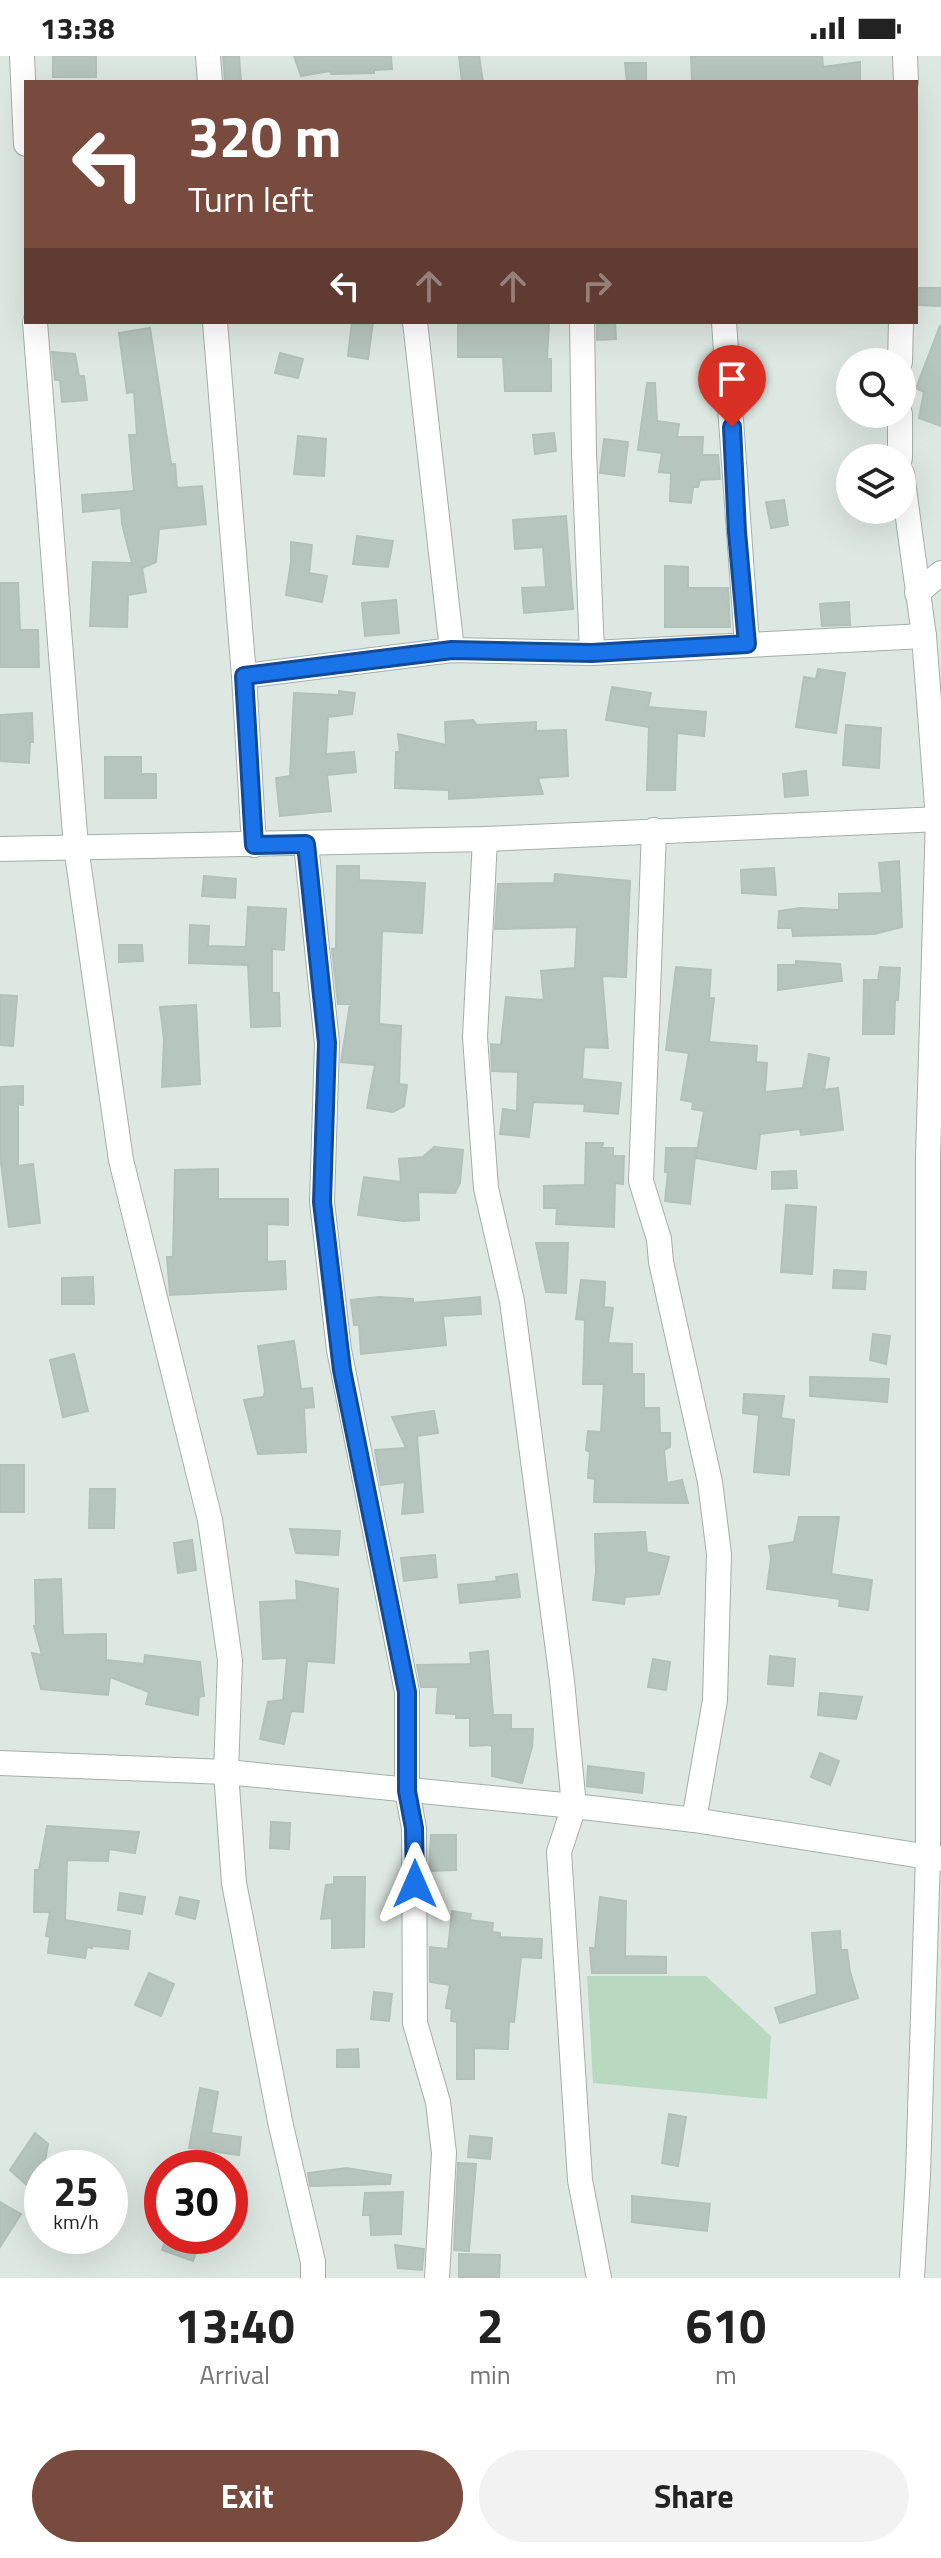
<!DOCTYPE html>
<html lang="en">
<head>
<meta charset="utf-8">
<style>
	body { margin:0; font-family:"Titillium Web",sans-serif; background:#f2f2f2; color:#222; height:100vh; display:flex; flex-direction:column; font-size:30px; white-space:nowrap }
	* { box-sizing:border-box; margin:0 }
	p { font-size:26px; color:#767676 }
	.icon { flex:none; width:44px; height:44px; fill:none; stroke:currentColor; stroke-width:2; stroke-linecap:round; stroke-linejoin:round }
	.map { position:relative; height:2222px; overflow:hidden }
	.panel { display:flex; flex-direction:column; background:#fff; flex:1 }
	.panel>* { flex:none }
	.guide { position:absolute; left:24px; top:24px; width:894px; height:244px; border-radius:0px; box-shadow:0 8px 32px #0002; background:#794a3e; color:#fff; overflow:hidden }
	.fabs { position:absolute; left:836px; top:292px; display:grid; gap:16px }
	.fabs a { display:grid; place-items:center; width:80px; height:80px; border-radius:50%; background:#fff; box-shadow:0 8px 32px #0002; font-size:40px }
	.speed { position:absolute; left:24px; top:2094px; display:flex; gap:16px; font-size:40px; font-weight:700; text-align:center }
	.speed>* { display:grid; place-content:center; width:104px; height:104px; border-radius:50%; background:#fff; box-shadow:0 8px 32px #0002; line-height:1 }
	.speed small { font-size:20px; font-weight:400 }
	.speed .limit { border:12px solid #d22; background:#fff; color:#111 }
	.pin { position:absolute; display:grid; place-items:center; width:68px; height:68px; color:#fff; margin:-82px -34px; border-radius:50% 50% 50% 0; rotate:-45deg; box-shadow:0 0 8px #0007 }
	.pin .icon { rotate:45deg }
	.me { position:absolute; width:88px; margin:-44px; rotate:0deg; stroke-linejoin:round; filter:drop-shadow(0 0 6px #0008) }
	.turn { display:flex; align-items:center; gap:28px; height:168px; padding:0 32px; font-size:36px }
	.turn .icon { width:104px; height:104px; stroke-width:2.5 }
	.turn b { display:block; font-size:56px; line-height:68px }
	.lanes { display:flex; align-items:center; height:76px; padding:0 32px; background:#0003; justify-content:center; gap:40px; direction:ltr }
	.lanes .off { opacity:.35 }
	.eta { display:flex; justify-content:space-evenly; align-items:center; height:136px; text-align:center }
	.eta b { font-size:48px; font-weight:700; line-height:56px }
	.primary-button { display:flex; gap:16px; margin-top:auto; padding:16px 32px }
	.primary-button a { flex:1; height:92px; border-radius:48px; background:#794a3e; color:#fff; font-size:32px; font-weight:700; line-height:92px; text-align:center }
	.primary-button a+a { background:#f2f2f2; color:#222 }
	.status { display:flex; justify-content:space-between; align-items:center; height:56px; padding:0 40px; background:#fff; direction:ltr }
	.status svg { height:22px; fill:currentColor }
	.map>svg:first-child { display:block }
	.green { fill:#b9d8c0 }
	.building { fill:#b7c5bf; stroke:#b2c1ba; stroke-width:2 }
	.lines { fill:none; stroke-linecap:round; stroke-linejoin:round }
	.street-casing { stroke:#a2afaa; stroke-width:26 }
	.street { stroke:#fff; stroke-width:24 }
	.route-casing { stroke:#114b97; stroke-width:20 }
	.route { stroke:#1a73e8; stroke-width:14 }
</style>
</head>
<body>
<div class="status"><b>13:38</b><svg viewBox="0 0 49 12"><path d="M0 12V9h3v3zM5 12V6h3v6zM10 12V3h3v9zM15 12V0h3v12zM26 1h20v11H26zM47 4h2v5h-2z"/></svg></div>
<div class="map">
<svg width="941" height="2222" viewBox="0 0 941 2222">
	<rect width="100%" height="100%" fill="#dee8e3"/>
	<!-- green -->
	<polygon class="green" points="587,1920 706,1920 771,1980 767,2043 593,2027"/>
	<!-- building -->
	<g class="building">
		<rect x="53" y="0" width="43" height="21"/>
		<polygon points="223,0 239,0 241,25 225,26"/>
		<polygon points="294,0 391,0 392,13 374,14 374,17 331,18 330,15 301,20"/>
		<polygon points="459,0 479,0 483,26 462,26"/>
		<polygon points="691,0 822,0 823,11 860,6 860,26 692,26"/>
		<polygon points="625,7 646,7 646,26 627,26"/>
		<polygon points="917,232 941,232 941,250 917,249"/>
		<polygon points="352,266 373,266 368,303 348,300"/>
		<polygon points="458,266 549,266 547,303 551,303 551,335 505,335 503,301 458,301"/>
		<polygon points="597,266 615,266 616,283 597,284"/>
		<polygon points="940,270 941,270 941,370 919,362 924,336 916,332"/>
		<polygon points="150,272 171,408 175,408 177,432 202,430 206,468 159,473 156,506 142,512 146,536 128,539 127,571 90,570 93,506 132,507 122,468 121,452 83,456 82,439 134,435 129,379 137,379 134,336 127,337 119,277"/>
		<polygon points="52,296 75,298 79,320 84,320 87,344 62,346 60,324 55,324"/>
		<polygon points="280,297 303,303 298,322 275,317"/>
		<polygon points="647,327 655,327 657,365 679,368 677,381 703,381 702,399 718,399 720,423 700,424 698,431 693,431 691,447 670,445 671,417 659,416 662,397 638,394"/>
		<polygon points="554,377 556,395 535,398 533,379"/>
		<polygon points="298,380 326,383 324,420 294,418"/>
		<polygon points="604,383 628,386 624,420 600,417"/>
		<polygon points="784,444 788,469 771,472 766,446"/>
		<polygon points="566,460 573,553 524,557 522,532 546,531 543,491 515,493 513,464"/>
		<polygon points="357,480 393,485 388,511 353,508"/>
		<polygon points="291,486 312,489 309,517 327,520 322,546 286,539 291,506"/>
		<polygon points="665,510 688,511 688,532 728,532 730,571 665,571"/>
		<polygon points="0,527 18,527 20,574 38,574 39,611 0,611"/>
		<polygon points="396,544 399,577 365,580 362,547"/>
		<polygon points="849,546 850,569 822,570 820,548"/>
		<polygon points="818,613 845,617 836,677 796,671 804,621 816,623"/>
		<polygon points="612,631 651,637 648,651 706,656 704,680 677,677 675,734 647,734 649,671 606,664"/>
		<polygon points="339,635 355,637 352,658 328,661 326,698 354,696 356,716 327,719 331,755 280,760 276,722 290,720 294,637 339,639"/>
		<polygon points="32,657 33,686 30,686 29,707 0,705 0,659"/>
		<polygon points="473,664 477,669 536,666 536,675 566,674 568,720 538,722 543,738 449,743 449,734 395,732 396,696 400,696 398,678 446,689 445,666"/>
		<polygon points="846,669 881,672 879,712 843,709"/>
		<polygon points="105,701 141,701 141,718 156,718 156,742 105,742"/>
		<polygon points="806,715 808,739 785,741 783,718"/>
		<polygon points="899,805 902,871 874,878 793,880 792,872 778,872 779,855 800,852 839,854 839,838 882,837 879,807"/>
		<polygon points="337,810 359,810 359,824 425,827 422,877 382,875 379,968 401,970 399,1028 407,1029 404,1050 393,1056 367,1052 375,1009 341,1006 350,948 338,948 332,893 336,892"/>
		<polygon points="774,812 776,839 742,837 741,814"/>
		<polygon points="555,818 630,825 626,921 602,920 608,992 584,991 582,1023 621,1027 618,1058 584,1055 585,1048 533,1046 529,1081 500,1078 503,1053 517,1055 518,1016 492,1015 491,988 501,989 506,941 544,944 541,915 575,912 577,871 495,873 498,828 554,827"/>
		<polygon points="204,820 236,823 235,842 202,840"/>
		<polygon points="248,851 286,853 284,894 272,893 272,937 279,937 280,970 251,971 248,909 189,907 190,869 209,870 208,890 246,891"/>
		<polygon points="119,889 142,889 143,905 119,906"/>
		<polygon points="796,905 840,908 842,925 778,934 778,909 796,909"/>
		<polygon points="676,911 711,914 709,942 714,942 709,986 757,990 756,1006 767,1007 765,1036 803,1032 809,998 829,1002 824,1034 838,1032 843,1074 801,1079 800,1073 760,1078 756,1113 696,1102 704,1055 692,1053 693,1046 681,1044 689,997 666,994"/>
		<polygon points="880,911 900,912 898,944 895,944 894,978 863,978 864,924 878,924"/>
		<polygon points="0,939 17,940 13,990 0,989"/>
		<polygon points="196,949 200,1028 162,1031 164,983 160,951"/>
		<polygon points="23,1030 23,1049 18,1048 18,1110 33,1108 40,1167 9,1171 0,1099 0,1031"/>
		<polygon points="586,1087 603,1087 602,1092 613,1092 613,1100 624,1100 623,1128 615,1127 614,1171 556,1168 557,1152 544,1152 544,1130 585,1129"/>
		<polygon points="434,1091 463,1094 460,1127 455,1137 418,1136 419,1164 403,1165 358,1159 364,1121 401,1126 399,1103 423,1101"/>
		<polygon points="666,1092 696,1092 690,1148 665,1145 668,1116 665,1116"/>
		<polygon points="218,1113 218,1143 288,1143 288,1169 267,1168 267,1206 285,1205 286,1233 170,1239 167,1201 173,1201 175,1114"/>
		<polygon points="796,1115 797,1132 772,1133 772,1116"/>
		<polygon points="786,1149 816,1151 812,1218 781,1216"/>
		<polygon points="536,1187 568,1187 566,1237 546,1236"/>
		<polygon points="834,1214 866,1216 865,1233 833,1232"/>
		<polygon points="93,1221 94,1248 62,1248 62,1222"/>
		<polygon points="581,1224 605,1226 604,1251 613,1252 608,1287 632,1288 632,1318 644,1318 644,1352 659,1352 660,1377 670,1377 670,1391 664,1394 667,1427 682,1424 688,1447 594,1446 595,1423 588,1422 590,1396 586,1394 588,1375 601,1376 604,1328 583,1328 585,1264 576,1263"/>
		<polygon points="379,1241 413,1243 413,1247 480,1241 481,1258 443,1260 446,1289 361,1298 359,1269 354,1269 351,1244"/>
		<polygon points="873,1278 890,1280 886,1308 870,1304"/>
		<polygon points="294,1285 301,1333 312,1332 314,1351 304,1352 306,1396 258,1398 244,1344 263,1341 265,1336 258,1290"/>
		<polygon points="74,1298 88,1355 63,1361 50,1304"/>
		<polygon points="810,1321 889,1323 887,1346 810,1340"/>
		<polygon points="744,1338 784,1340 781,1362 794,1364 789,1419 754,1416 759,1359 743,1357"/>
		<polygon points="434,1355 438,1377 417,1380 423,1456 402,1458 405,1426 381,1429 375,1394 406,1392 392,1361"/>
		<rect x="0" y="1409" width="24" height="47"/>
		<polygon points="90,1433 115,1433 114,1472 89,1472"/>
		<polygon points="799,1461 839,1461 831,1518 872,1524 868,1554 839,1550 840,1543 767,1533 771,1502 769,1490 794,1486"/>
		<polygon points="290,1473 340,1475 338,1499 296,1497"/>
		<polygon points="645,1476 647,1496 669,1501 659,1538 625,1541 624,1548 593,1544 596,1515 595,1478"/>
		<polygon points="192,1484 196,1514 178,1517 174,1487"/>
		<polygon points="435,1499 437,1521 404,1525 401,1502"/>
		<polygon points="517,1518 520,1541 460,1547 458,1529 497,1525 496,1521"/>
		<polygon points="61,1523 63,1579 106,1578 106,1604 144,1608 145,1599 200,1606 204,1640 199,1641 198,1659 146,1648 149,1636 110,1621 108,1639 41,1633 32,1597 42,1599 34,1570 36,1570 35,1524"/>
		<polygon points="296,1525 338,1533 334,1607 307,1605 303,1656 291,1655 284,1688 260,1683 268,1646 283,1644 287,1602 263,1603 260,1546 297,1544"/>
		<polygon points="488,1595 493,1659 511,1659 511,1673 533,1673 532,1691 522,1727 492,1720 492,1689 470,1690 470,1662 456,1662 456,1658 436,1657 438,1631 421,1631 417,1609 471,1608 470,1597"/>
		<polygon points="770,1600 795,1603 793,1630 768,1628"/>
		<polygon points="653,1603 670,1606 666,1634 648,1631"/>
		<polygon points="820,1637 862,1641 856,1663 818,1659"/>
		<polygon points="820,1697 839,1705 830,1729 811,1721"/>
		<polygon points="588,1710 644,1717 642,1737 587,1730"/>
		<polygon points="271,1766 290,1767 289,1793 270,1792"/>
		<polygon points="47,1770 139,1776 135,1797 109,1793 108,1805 67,1804 65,1864 130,1875 128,1893 92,1890 92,1892 87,1891 85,1902 48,1897 50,1881 46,1880 50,1856 34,1856 35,1814 39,1814"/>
		<polygon points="431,1779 456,1779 456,1814 429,1815"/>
		<polygon points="334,1821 365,1821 364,1891 332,1892 332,1862 321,1863 326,1829 334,1828"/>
		<polygon points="120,1837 145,1841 142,1858 118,1854"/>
		<polygon points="180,1841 199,1845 195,1863 176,1858"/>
		<polygon points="600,1841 626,1845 625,1900 666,1901 666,1917 592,1917 590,1892 595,1892"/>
		<polygon points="452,1855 471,1858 470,1864 493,1867 492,1876 500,1877 500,1881 542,1883 541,1902 521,1901 514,1966 509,1965 508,1993 474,1992 474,2023 457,2023 457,1966 451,1965 452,1953 446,1952 450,1929 430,1926 430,1891 448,1893"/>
		<polygon points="840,1875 841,1894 847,1894 850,1916 858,1942 780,1967 775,1952 817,1938 812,1877"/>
		<polygon points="149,1917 174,1928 161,1960 135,1949"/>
		<polygon points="374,1936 392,1938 389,1965 371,1963"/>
		<polygon points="358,1993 359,2011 337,2011 337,1994"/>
		<polygon points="200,2032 218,2036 211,2077 241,2081 239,2099 189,2092"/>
		<polygon points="669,2058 686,2061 678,2110 662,2107"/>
		<polygon points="35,2077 48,2088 39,2140 10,2114"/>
		<polygon points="470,2080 492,2082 490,2103 468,2101"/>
		<polygon points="458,2107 476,2108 469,2195 454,2194"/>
		<polygon points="346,2112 391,2119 390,2128 310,2130 308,2117"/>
		<polygon points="403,2136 401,2178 371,2179 370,2159 363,2159 365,2137"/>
		<polygon points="632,2140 710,2148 707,2175 632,2166"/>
		<polygon points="0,2146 21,2158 0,2191"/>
		<polygon points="167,2180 202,2180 193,2205 162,2194"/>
		<polygon points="395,2189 424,2193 422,2214 398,2212"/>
		<polygon points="459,2198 500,2199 499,2222 459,2221"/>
	</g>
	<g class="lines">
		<!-- street casing -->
		<g class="street-casing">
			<g id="street">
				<polyline points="22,0 26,88"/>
				<polyline points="208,0 210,26"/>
				<polyline points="905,0 906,26"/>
				<polyline points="35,266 76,791 121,1104 210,1464 230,1604 226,1716 234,1827 281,2070 313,2206 313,2222"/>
				<polyline points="215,266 244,620 254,789"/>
				<polyline points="415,266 452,594"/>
				<polyline points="582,266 584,397 592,597"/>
				<polyline points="724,266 747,588"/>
				<polyline points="900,306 901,266"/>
				<polyline points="900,358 900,402"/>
				<polyline points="902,418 924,580 938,763 928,1101 928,1801 918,2119 912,2222"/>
				<polyline points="917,537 941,517"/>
				<polyline points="244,620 452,594 592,597 924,580"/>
				<polyline points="654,774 641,1125 659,1183 661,1206 710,1426 719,1498 715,1644 694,1764"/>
				<polyline points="485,783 475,981 481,1064 486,1132 512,1245 562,1625 574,1750 559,1796 580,2124 599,2222"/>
				<polyline points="306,788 327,987 322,1146 339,1294 407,1636 407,1735 414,1772 415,1967 438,2046 444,2097 437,2222"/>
				<polyline points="0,793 485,783 941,763"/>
				<polyline points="0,1707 226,1716 574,1750 694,1764 941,1803"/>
			</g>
		</g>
		<!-- street -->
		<use href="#street" class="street"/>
	</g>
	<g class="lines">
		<!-- route casing -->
		<g class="route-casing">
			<polyline id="route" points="415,1828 414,1772 407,1735 407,1636 342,1314 322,1146 327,987 306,788 254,789 244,620 452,594 592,597 747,588 737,476 732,371"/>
		</g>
		<!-- route -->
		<use href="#route" class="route"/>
	</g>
</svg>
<div class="fabs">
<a><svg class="icon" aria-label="search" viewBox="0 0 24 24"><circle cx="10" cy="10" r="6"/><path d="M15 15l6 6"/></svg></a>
<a><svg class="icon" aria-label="layers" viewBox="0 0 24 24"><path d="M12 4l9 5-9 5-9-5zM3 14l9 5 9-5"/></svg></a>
</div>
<div class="speed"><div>25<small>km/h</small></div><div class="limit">30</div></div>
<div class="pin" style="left:732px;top:371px;background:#d93025"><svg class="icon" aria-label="arrive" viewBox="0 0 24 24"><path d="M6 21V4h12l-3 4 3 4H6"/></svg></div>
<svg class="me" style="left:415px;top:1828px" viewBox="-20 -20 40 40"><path d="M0-17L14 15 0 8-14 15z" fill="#1a73e8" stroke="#fff" stroke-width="4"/></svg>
<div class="guide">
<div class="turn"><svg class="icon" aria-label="left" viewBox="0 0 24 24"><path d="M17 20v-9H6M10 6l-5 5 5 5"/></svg><div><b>320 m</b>Turn left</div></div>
<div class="lanes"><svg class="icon" aria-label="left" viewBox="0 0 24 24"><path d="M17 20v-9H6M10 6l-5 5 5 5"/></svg><svg class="icon off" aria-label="ahead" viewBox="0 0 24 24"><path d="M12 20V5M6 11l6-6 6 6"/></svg><svg class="icon off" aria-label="ahead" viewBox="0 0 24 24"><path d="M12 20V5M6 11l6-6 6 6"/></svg><svg class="icon off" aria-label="right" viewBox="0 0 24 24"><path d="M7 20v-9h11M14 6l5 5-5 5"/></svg></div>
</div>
</div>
<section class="panel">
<div class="eta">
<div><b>13:40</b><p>Arrival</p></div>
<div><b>2</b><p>min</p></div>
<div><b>610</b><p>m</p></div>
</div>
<div class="primary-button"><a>Exit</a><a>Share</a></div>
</section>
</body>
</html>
